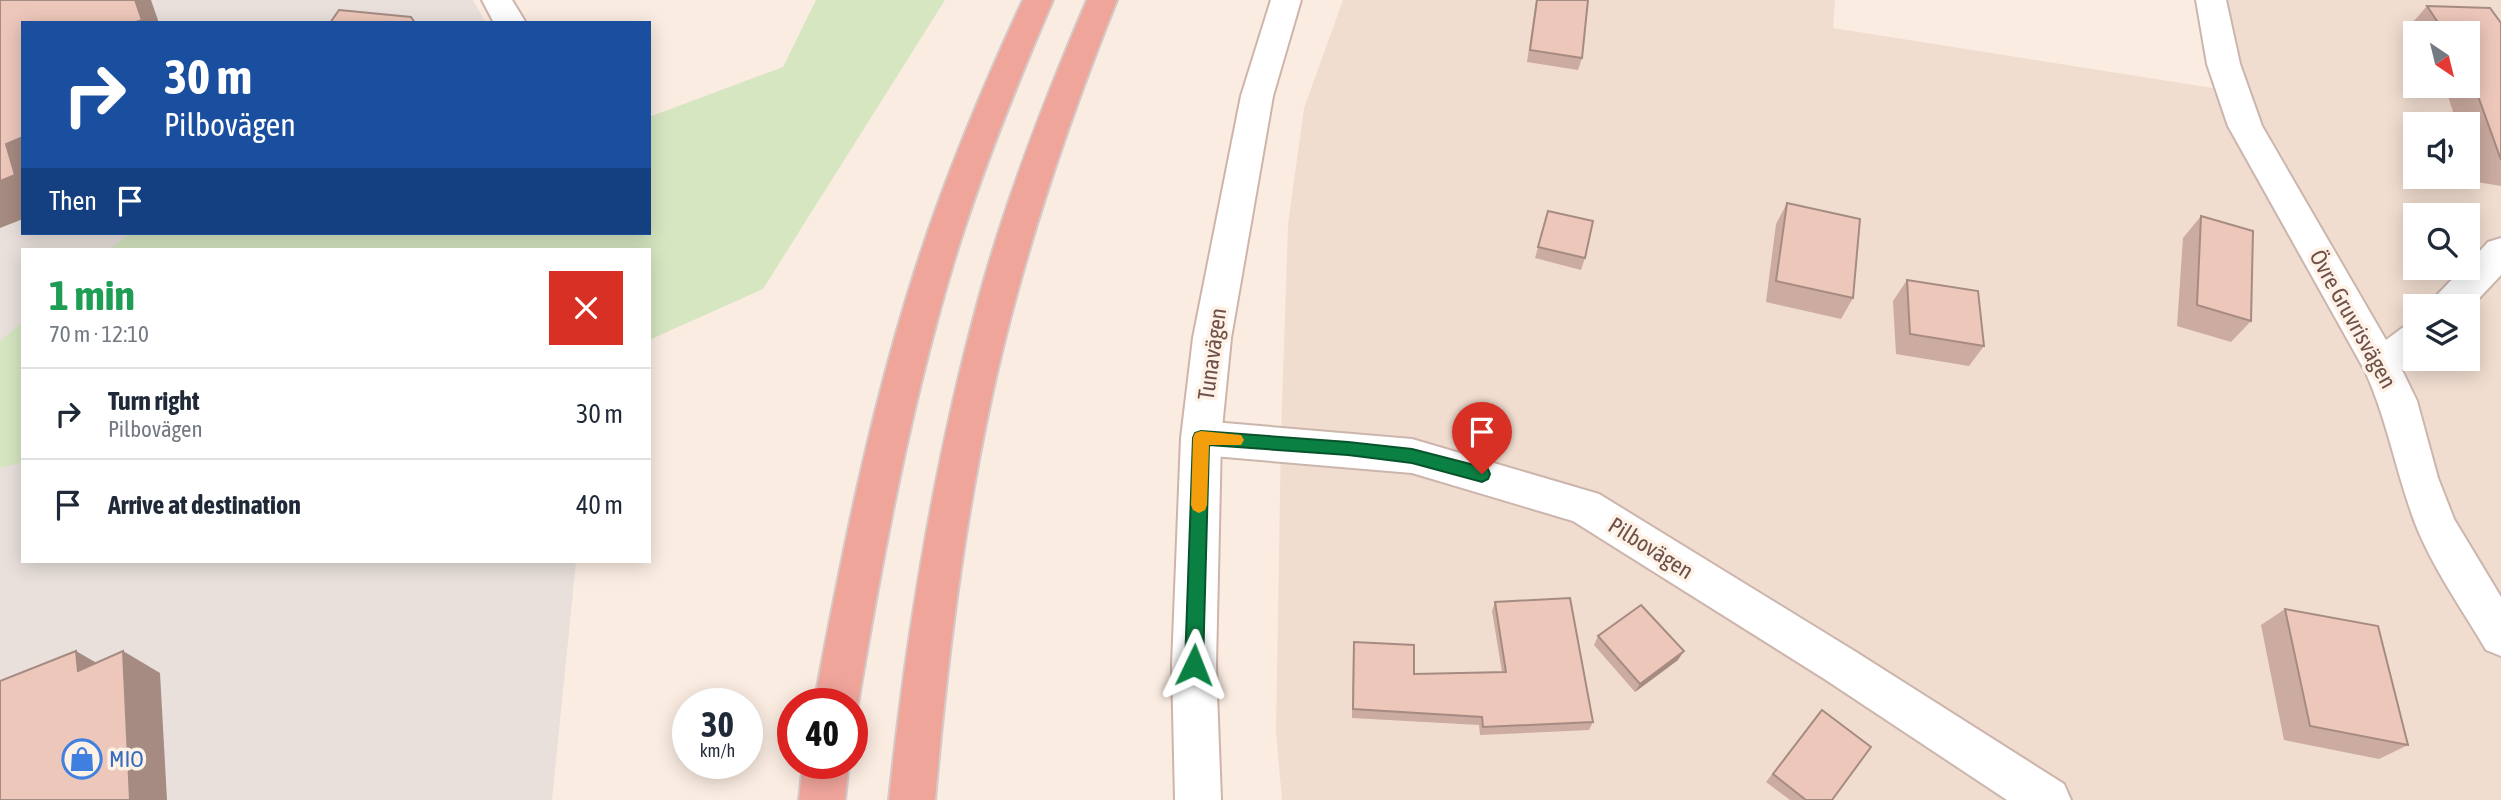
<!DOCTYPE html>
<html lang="en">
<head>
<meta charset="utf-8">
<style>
	body { margin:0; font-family:"Asap Condensed",sans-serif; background:#f2f2f3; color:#1f2937; height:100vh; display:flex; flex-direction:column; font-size:26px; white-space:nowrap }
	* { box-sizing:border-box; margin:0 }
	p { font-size:23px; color:#747a83 }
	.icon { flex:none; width:38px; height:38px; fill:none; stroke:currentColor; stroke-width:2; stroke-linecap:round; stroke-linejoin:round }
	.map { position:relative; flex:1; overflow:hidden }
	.side { position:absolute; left:21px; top:248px; width:630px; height:315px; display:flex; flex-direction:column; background:#fff; border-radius:0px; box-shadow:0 4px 18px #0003 }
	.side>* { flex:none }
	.guide { position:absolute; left:21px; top:21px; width:630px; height:214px; border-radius:0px; box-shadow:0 4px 18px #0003; background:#1a4fa0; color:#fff; overflow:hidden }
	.needle { width:46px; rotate:145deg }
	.fabs { position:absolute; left:2403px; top:21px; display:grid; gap:14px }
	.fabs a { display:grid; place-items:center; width:77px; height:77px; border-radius:0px; background:#fff; box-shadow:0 4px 18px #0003; font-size:35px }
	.speed { position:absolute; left:672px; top:688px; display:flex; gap:14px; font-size:35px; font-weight:700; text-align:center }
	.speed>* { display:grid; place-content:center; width:91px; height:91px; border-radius:50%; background:#fff; box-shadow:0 4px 18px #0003; line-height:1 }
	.speed small { font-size:18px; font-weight:400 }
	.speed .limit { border:10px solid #d22; background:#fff; color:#111 }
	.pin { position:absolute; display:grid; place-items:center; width:60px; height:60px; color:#fff; margin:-72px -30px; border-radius:50% 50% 50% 0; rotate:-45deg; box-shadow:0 0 7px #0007 }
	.pin .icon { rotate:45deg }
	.me { position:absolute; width:77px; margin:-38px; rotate:2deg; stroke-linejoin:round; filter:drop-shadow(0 0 5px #0008) }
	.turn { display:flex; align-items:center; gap:24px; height:147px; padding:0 28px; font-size:32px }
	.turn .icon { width:91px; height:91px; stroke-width:2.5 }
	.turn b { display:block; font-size:49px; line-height:60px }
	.then { display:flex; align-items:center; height:66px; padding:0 28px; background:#0003; gap:14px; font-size:26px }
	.round { display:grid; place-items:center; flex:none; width:74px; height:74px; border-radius:0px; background:#f2f2f3 }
	.head { display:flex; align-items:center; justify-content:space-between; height:119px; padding:0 28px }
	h1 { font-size:42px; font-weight:700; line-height:52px; color:#1e9e55 }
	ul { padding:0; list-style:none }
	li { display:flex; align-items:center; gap:21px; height:91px; padding:0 28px; border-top:2px solid #e0e1e3 }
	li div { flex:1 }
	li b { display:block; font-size:26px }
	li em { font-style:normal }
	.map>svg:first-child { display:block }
	.residential { fill:#f1ddd0; fill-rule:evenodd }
	.industrial { fill:#e9e0dc }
	.green { fill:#d6e6c1 }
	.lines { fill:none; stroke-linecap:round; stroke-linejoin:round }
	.street-casing { stroke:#ccb5ac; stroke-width:4 }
	.secondary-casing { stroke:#cfb4a9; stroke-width:4 }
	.highway-casing { stroke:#d4cbc9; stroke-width:4 }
	.street { fill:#fff; fill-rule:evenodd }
	.secondary { fill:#fff; fill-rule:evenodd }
	.highway { fill:#f0a59b; fill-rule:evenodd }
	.wall { fill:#ccaba0 }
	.shaded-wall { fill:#a68b82 }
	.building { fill:#edc7ba; stroke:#a68b82; stroke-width:2 }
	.route { fill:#0b8043; stroke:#07532c; stroke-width:2 }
	.slow { fill:#f59e0b }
	.labels { text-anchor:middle; stroke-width:7; stroke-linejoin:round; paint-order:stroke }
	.street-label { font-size:23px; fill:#6f514a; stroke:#fef1e6 }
	.shop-label { font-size:23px; fill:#366cbe; stroke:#fef1e6; text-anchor:start }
</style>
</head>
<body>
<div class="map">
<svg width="2501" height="800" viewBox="0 0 2501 800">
	<rect width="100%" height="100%" fill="#faece1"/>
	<!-- residential -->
	<path class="residential" d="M1343,0H1835L1833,28L2219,89L2202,0H2501V800H1282L1276,732L1281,434L1288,224L1304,108ZM2415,33H2468V86H2415ZM2415,124H2468V177H2415ZM2415,215H2468V268H2415ZM2415,306H2468V359H2415Z"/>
	<!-- industrial -->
	<polygon class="industrial" points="0,0 473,0 486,23 23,23 23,233 600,233 603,250 23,250 23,562 576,562 552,800 0,800"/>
	<!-- green -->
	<g class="green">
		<polygon points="816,0 945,0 763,289 649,340 649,250 109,250 130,233 649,233 649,117 783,67"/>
		<polygon points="23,322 23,462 0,468 0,341"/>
	</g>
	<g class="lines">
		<!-- street casing -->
		<g class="street-casing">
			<g id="street">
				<polygon points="482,0 512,0 526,23 494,23"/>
				<path d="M2196,0H2226L2240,64L2262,126L2386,340L2402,328L2415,324L2416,359L2402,370L2417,401L2438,478L2454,519L2501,597V656L2486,650C2462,609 2432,567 2415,523C2396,473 2387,419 2365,371L2228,126L2207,64Z"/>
				<polygon points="2501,238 2501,275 2468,310 2468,306 2431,306 2436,296 2463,268 2468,268 2468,264 2488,242"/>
				<polygon points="1201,421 1412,439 1599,494 1856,652 2064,784 2071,800 2007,800 1826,680 1573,521 1412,473 1201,455 1187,450 1181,438 1187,426"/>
			</g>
		</g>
		<!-- secondary casing -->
		<g class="secondary-casing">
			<polygon id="secondary" points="1271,0 1301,0 1273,96 1231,338 1221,438 1216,665 1221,800 1175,800 1172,665 1181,438 1193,338 1241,96"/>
		</g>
		<!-- highway casing -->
		<g class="highway-casing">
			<g id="highway">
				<path d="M1023,0H1053C1017,84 982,170 955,258C911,404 883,554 858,704L852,718V704H814C842,553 872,401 920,255C949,168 984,84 1023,0Z"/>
				<path d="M1087,0H1117C1079,95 1045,191 1018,290C972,456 950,628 935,800H889C907,629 934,461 980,294C1008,193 1046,96 1087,0Z"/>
				<polygon points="803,763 849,763 845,800 799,800"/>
			</g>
		</g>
		<!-- street -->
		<use href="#street" class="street"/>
		<!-- secondary -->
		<use href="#secondary" class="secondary"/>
		<!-- highway -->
		<use href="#highway" class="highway"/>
	</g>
	<!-- wall -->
	<g class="wall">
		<polygon points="1536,0 1588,0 1582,58 1578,70 1527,62"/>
		<polygon points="2427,6 2501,23 2501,186 2477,182 2468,153 2468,124 2457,124 2446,90 2443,86 2468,86 2468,33 2415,33 2415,42 2407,29"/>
		<polygon points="1787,203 1853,298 1841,319 1766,302 1776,224"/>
		<polygon points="1548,211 1585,258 1581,270 1535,258"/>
		<polygon points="2201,216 2251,321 2231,342 2177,326 2183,238"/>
		<polygon points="1907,280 1984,346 1969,366 1896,354 1893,301"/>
		<polygon points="1495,602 1593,722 1589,730 1480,735 1479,725 1352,718 1353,651 1354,642 1414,674 1502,672 1492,611"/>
		<polygon points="2285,609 2408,745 2379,759 2284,740 2261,625"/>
		<polygon points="1598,636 1678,660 1635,692 1594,645"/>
		<polygon points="1822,710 1832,800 1790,800 1766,782 1815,718"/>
	</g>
	<!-- shaded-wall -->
	<g class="shaded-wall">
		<polygon points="135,0 151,0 159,23 133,23"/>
		<polygon points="23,137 23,219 0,228 0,181 6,144"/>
		<polygon points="76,651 114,673 78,671"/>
		<polygon points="123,651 160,673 167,800 130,800"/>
		<polygon points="1684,651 1678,660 1635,692 1640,684"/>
	</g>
	<!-- building -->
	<g class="building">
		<polygon points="0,0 135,0 142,20 133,23 23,23 23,137 6,144 15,175 0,181"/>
		<polygon points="1537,0 1588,0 1582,58 1530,50"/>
		<polygon points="2427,6 2490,8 2501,23 2501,160 2468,68 2468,33 2445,33"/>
		<polygon points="339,10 411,17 415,23 330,23"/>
		<polygon points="1787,203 1860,219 1853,298 1776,281"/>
		<polygon points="1548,211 1593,221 1585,258 1538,247"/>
		<polygon points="2201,216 2253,231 2251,321 2197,305"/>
		<polygon points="1907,280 1978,291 1984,346 1910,334"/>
		<polygon points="1570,598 1593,722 1483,727 1482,717 1353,709 1354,642 1414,645 1414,674 1506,672 1495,602"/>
		<polygon points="1641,605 1684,651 1640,684 1598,636"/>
		<polygon points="2285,609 2378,626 2408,745 2310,726"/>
		<polygon points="76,651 78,671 123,651 130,800 0,800 0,681"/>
		<polygon points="1822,710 1871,747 1832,800 1806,800 1773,774"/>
	</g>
	<!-- route -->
	<polygon class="route" points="1201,431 1348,442 1412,449 1482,467 1488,469 1490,474 1488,479 1482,482 1412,463 1348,455 1209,445 1203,665 1200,671 1194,674 1187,671 1185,665 1193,438 1195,433"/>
	<!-- slow -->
	<polygon class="slow" points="1201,431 1241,435 1244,440 1241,445 1209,445 1207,505 1205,510 1199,513 1193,510 1191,505 1193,438 1195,433"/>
	<!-- icons -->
	<defs>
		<g id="shop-ring" transform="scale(2.0125)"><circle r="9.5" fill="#fef1e6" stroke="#3f7fe0" stroke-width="1.5"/><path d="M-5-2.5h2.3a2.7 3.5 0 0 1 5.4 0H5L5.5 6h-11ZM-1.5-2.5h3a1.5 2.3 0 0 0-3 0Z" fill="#3f7fe0"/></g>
	</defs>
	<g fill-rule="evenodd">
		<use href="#shop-ring" x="82" y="759"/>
	</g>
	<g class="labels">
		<!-- street labels -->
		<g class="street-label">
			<text transform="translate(2353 319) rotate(61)" y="8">Övre Gruvrisvägen</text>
			<text transform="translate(1212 354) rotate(-82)" y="8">Tunavägen</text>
			<text transform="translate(1651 548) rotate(32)" y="8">Pilbovägen</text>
		</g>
		<!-- shop labels -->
		<g class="shop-label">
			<text x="109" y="767">MIO</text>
		</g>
	</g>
</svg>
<div class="fabs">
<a><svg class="needle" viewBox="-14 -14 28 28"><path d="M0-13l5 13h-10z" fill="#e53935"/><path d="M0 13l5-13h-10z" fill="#747a83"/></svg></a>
<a><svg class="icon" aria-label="sound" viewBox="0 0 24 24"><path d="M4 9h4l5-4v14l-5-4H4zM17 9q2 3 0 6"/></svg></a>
<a><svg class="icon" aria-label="search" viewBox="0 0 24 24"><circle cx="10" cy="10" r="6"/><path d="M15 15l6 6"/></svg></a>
<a><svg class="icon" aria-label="layers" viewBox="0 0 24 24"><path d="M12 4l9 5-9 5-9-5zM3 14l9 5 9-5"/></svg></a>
</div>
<div class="speed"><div>30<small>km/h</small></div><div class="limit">40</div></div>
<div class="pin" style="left:1482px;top:474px;background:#d93025"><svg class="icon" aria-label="arrive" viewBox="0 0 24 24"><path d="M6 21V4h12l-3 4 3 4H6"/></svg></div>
<svg class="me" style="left:1194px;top:665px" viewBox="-20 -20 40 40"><path d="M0-17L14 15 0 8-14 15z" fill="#0b8043" stroke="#fff" stroke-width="4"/></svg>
<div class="guide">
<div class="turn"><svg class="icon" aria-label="right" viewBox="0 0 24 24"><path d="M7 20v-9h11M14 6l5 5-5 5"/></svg><div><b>30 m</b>Pilbovägen</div></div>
<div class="then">Then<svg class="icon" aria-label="arrive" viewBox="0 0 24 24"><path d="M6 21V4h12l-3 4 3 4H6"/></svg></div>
</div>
<section class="side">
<div class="head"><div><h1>1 min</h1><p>70 m · 12:10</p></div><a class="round" style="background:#d93025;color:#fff"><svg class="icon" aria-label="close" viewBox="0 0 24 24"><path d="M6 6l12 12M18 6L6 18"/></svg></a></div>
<ul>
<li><svg class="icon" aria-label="right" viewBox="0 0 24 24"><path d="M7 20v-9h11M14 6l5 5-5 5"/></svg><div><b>Turn right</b><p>Pilbovägen</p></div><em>30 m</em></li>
<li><svg class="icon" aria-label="arrive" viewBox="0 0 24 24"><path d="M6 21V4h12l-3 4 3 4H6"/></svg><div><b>Arrive at destination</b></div><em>40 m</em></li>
</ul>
</section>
</div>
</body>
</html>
